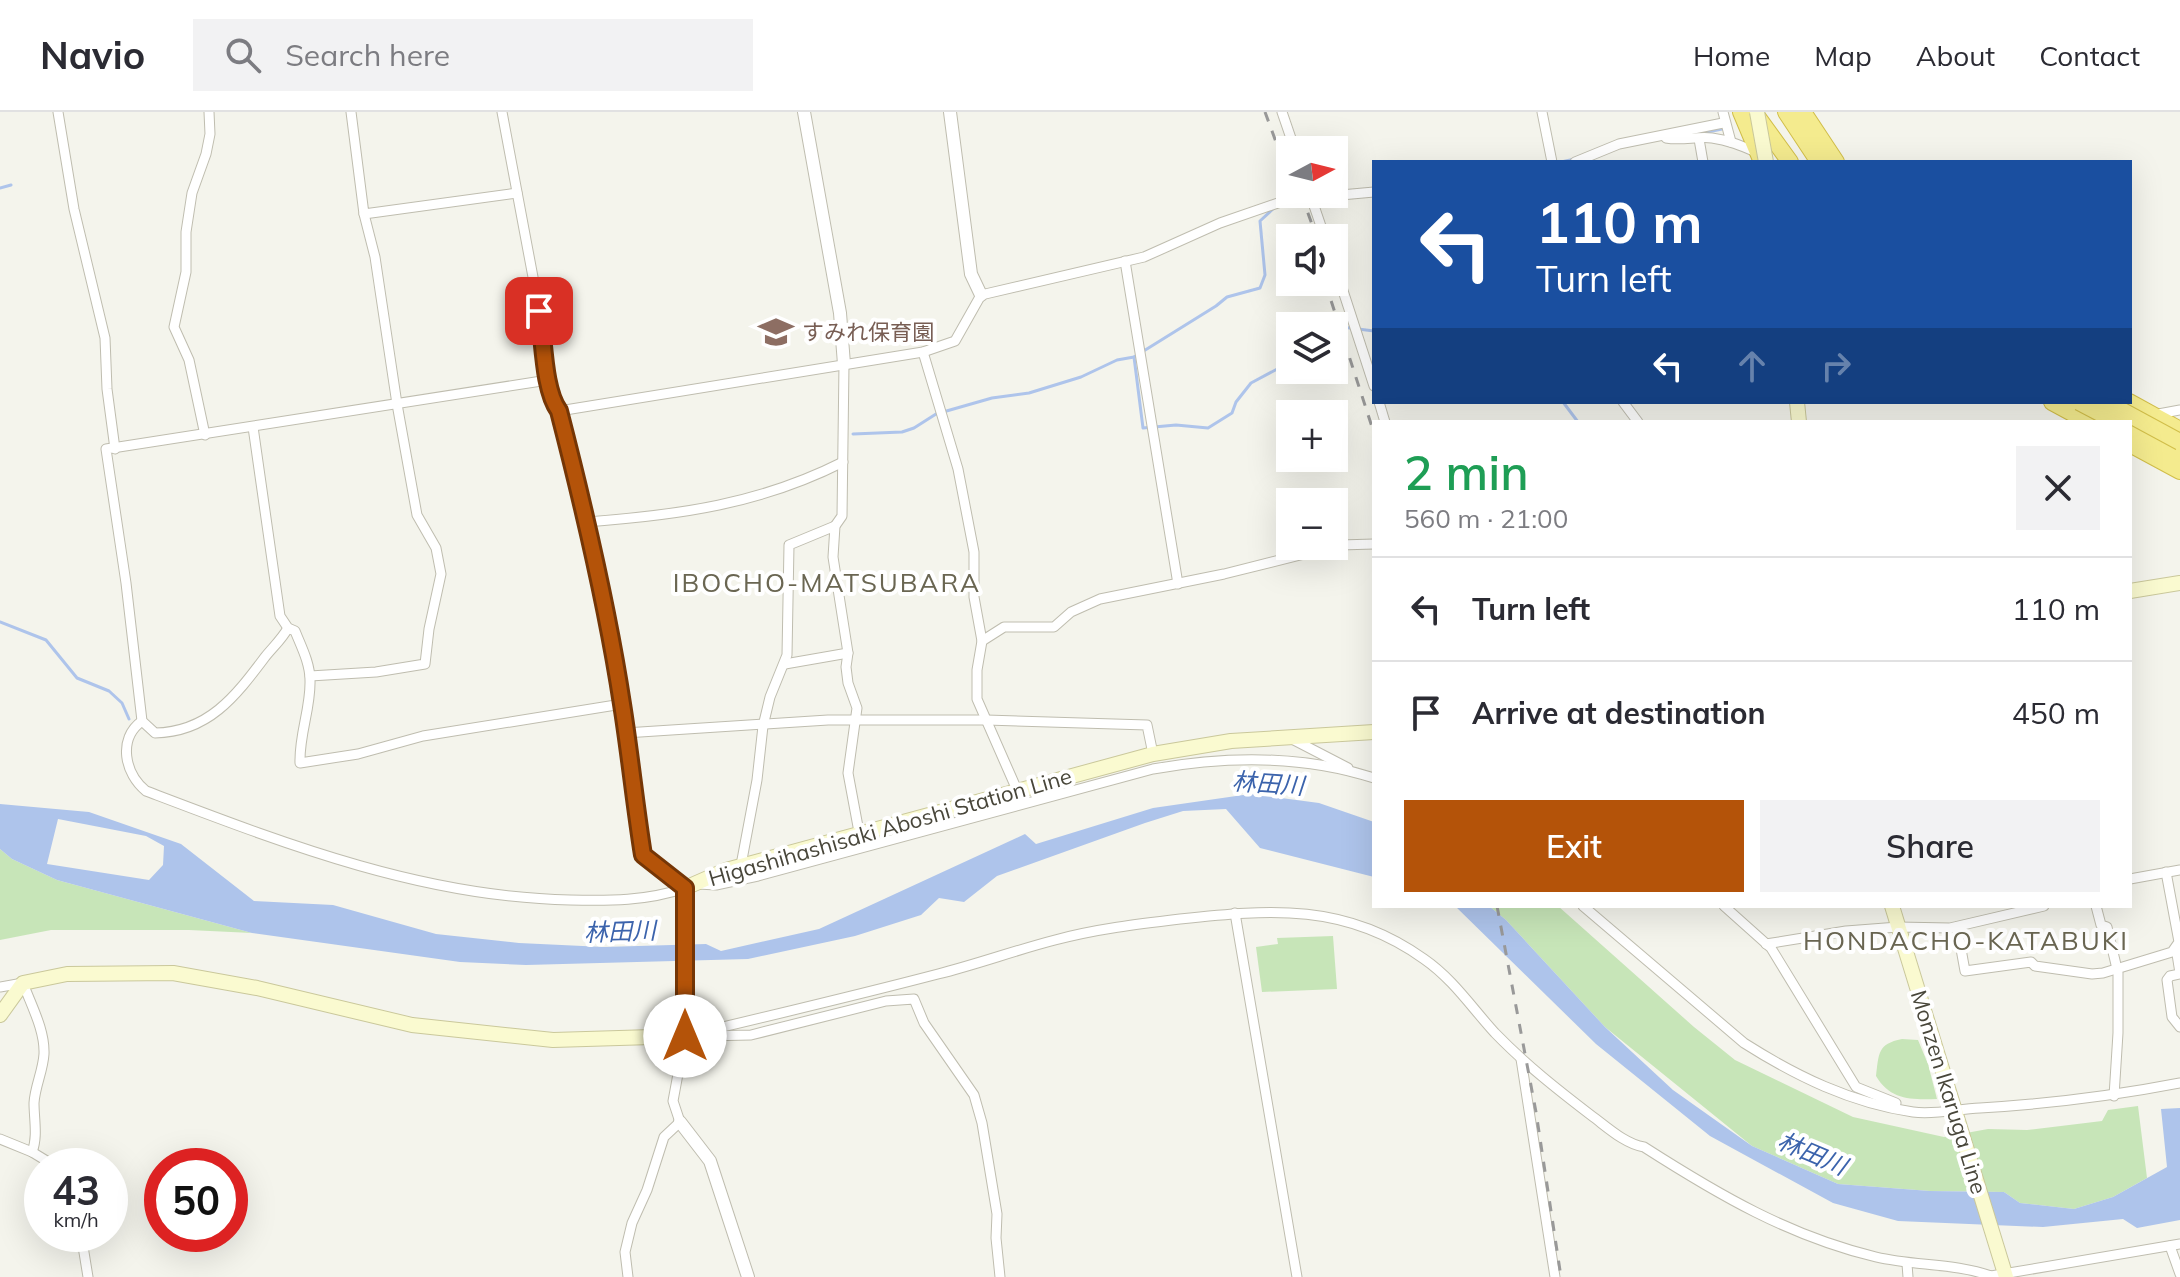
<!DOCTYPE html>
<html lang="en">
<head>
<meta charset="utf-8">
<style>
	body { margin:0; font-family:Mulish,"Noto Sans JP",sans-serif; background:#f2f2f3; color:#2b2b33; height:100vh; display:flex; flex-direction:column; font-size:30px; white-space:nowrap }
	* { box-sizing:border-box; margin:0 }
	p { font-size:26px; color:#7c7c81 }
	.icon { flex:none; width:44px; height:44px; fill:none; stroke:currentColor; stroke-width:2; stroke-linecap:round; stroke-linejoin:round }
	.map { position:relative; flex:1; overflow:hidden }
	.side { position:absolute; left:1372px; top:308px; width:760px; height:488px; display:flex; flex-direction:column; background:#fff; border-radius:0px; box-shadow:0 8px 32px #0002 }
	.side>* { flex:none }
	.guide { position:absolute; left:1372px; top:48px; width:760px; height:244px; border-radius:0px; box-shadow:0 8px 32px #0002; background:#1a4fa0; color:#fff; overflow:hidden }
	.needle { width:52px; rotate:83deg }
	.tools { position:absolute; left:1276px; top:24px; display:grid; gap:16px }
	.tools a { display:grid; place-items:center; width:72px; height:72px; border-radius:0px; background:#fff; box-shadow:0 8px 32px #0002; font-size:40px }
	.speed { position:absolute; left:24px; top:1036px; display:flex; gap:16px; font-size:40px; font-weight:700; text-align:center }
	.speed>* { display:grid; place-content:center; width:104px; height:104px; border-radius:50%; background:#fff; box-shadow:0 8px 32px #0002; line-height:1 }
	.speed small { font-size:20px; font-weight:400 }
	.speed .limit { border:12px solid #d22; background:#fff; color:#111 }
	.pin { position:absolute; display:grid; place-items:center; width:68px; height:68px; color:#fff; margin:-34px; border-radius:16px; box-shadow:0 4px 12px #0006 }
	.me { position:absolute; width:88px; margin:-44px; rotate:0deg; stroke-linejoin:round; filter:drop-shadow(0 0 6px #0008) }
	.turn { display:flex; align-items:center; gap:28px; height:168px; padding:0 32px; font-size:36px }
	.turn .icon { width:104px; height:104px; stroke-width:2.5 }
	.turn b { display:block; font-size:56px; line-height:68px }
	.lanes { display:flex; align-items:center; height:76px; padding:0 32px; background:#0003; justify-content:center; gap:40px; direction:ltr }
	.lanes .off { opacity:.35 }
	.round { display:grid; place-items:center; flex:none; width:84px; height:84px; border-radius:0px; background:#f2f2f3 }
	.headline { display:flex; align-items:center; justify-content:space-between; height:136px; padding:0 32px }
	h1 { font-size:48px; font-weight:600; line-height:60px; color:#1e9e55 }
	.button { display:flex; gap:16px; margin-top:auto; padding:16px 32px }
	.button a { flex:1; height:92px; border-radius:0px; background:#b45309; color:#fff; font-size:32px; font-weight:600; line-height:92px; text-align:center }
	.button a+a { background:#f2f2f3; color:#2b2b33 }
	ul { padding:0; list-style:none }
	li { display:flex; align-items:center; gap:24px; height:104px; padding:0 32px; border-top:2px solid #e1e1e2 }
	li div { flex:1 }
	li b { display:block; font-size:30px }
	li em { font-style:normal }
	header { display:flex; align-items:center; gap:48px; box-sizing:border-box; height:112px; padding:0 40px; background:#fff; border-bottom:2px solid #e1e1e2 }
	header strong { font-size:38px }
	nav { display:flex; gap:44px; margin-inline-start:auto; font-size:28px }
	.search { width:560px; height:72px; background:#f2f2f3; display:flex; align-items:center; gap:20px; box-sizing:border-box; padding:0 28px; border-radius:0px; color:#7c7c81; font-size:30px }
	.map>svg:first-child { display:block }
	.green { fill:#c7e5b8 }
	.water { fill:#aec4eb; fill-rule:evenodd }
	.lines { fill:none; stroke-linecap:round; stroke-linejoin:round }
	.stream { stroke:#aec4eb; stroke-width:3 }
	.minor-casing { stroke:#bfbdaf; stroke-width:11 }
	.tertiary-casing { stroke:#bfbdaf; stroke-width:14 }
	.secondary-casing { stroke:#cac89b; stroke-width:16 }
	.trunk-casing { stroke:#d1be49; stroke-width:18 }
	.minor { stroke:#fff; stroke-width:9 }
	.tertiary { stroke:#fff; stroke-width:12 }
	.secondary { stroke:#fafad0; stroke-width:14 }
	.trunk { stroke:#f4eb8e; stroke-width:16 }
	.rail { stroke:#999; stroke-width:3; stroke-dasharray:10 10; stroke-linecap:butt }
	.secondary-bridge-casing { stroke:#cac89b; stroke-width:16; stroke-linecap:butt }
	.trunk-bridge-casing { stroke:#d1be49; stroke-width:18; stroke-linecap:butt }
	.secondary-bridge { stroke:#fafad0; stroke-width:14 }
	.trunk-bridge { stroke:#f4eb8e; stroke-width:16 }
	.route-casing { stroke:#753606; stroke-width:20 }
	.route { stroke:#b45309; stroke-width:14 }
	.labels { text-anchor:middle; stroke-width:8; stroke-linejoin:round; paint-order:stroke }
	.education-label { font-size:22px; fill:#785e54; stroke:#fff; text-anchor:start }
	.street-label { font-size:22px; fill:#48463a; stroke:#fff }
	.water-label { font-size:24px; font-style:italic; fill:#3b63ac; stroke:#fff }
	.quarter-label { font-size:26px; letter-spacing:2px; fill:#6a6652; stroke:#fff }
</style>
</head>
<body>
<header>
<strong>Navio</strong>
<div class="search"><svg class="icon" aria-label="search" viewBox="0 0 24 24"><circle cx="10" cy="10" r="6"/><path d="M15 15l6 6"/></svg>Search here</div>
<nav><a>Home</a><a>Map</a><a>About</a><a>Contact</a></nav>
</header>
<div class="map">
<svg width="2180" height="1165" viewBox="0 0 2180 1165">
	<rect width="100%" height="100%" fill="#f4f4ec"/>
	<!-- green -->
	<g class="green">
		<polygon points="0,737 12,747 57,768 252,821 189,818 51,818 0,828"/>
		<polygon points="1489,794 1558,794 1694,915 1735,948 1853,1005 1944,1025 1988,1017 2027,1018 2102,1009 2108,998 2138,994 2147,1066 2113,1085 2074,1097 2020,1091 2004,1080 1930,1079 1838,1072 1752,1034 1605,915 1506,808"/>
		<polygon points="1333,824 1337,877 1262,880 1256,835 1278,832 1277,826"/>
		<path d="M1902,927L1918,928L1928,952L1937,987C1912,988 1890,988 1876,964C1879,942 1877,932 1902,927Z"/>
	</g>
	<!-- water -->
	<g class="water">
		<path d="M1250,682L1319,691L1374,710V765L1260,736L1226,697L1183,699L1145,711L997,764L964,790L939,786L921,803L855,824L748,847L526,853L460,850L252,821L57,768L12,747L0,737V692L89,700L181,732L254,789L333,793L436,822L519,831L604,835L706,832L721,839L819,817L1025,722L1036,732L1153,696ZM58,707L146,724L164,734L163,753L149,768L47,752Z"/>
		<polygon points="1455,794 1489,794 1506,808 1605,915 1673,978 1752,1034 1838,1072 1930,1079 2004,1080 2020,1091 2074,1097 2113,1085 2167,1055 2161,997 2180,996 2180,1108 2137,1116 2123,1107 2043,1115 1898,1109 1833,1091 1710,1024 1596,932"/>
	</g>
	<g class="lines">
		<!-- stream -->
		<g class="stream">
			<polyline points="1698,22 1722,17"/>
			<polyline points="1561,50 1575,47"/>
			<polyline points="0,76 11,73"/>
			<polyline points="1285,93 1309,88"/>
			<polyline points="1334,214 1374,219"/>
			<path d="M1134,245L1143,316L1176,313L1208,316L1232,301L1236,290L1251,271L1281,255L1280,218C1294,208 1317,212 1334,214"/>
			<polyline points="1563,290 1578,310"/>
			<polyline points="853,322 902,320 914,316 936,302 992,286 1029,281 1081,265 1117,248 1134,245 1216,194 1227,185 1260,176 1265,163 1260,109 1274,96"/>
			<polyline points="0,510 46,528 77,566 109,579 122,591 129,607"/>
		</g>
		<!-- minor casing -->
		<g class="minor-casing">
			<g id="minor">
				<polyline points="58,0 74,97 105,226 107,277 115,337"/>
				<polyline points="351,0 364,102 517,81"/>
				<polyline points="1282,0 1295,38"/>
				<polyline points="1542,0 1552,50"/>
				<polyline points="1723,0 1731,30"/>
				<path d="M1666,26C1682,29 1697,24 1712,26C1728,28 1742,34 1756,40"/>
				<polyline points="1699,27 1703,50"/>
				<polyline points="1575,50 1619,32 1723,11"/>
				<polyline points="1310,82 1325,126"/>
				<polyline points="1312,89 1341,83 1374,80"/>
				<polyline points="1125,149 1178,472"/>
				<polyline points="1334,151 1374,274"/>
				<polyline points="923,240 958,357 974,440 974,485 982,529 977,558 977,587 1017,678"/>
				<polyline points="844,252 842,404 835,414 833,445 848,541 846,555 848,571 857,596 848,661 859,720"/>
				<polyline points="1379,290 1385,310"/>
				<polyline points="1623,290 1638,310"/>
				<polyline points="559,299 923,240 955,229 981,183 1144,145 1220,111 1304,82"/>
				<polyline points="2153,303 2180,298"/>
				<path d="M253,315L280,504L288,516L295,519C301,534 310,551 310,568C311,596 299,622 300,651L358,642L423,624L622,592"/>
				<polyline points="205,323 189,248 174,215 186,160 186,120 192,81 206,42 210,22 209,0"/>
				<path d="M587,410C679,403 760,392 843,350"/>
				<path d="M288,516C282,527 273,535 265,545C235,585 208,620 155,621L142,609L126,471L106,337L548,268"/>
				<polyline points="982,529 1004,515 1054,515 1071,500 1100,487 1224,462 1340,433 1374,432"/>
				<polyline points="785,552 848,541"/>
				<polyline points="310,564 376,560 425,552 429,517 441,462 436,436 417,403 397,292 375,145 364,102"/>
				<path d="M142,609C117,627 125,662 146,679C283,731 421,785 570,788C609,789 647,789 685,776L643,743L622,592L587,410L559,299C545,280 547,252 545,229L502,0"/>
				<polyline points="625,621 828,608 986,608 1147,613 1153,642"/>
				<polyline points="1294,628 1348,656"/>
				<polyline points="741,753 757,668 763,614 770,585 787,543 789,433 835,414"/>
				<polyline points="2130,767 2180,758"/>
				<path d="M698,772L716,773L758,764L1153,657C1226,644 1303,643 1374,666"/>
				<path d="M1583,794L1744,931C1796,964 1851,991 1913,1000C1935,1003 1957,997 1980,996C2048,992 2113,984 2180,971"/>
				<polyline points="1724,794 1771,836 1856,975 1896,991"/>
				<polyline points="2096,794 2101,813 2107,815 2118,861 2118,921 2114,984"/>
				<polyline points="1235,801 1297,1165"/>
				<polyline points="1957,815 1965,859 2031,850 2035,854 2092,862 2103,861 2172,840 2179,830 2166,760"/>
				<polyline points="1766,832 1846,819 1898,815 1950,816 2044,794"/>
				<polyline points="2176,836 2180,861"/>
				<polyline points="2180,862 2170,864 2167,868 2172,905 2180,915"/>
				<path d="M0,875L23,871C31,893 45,918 44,942C43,959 35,974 34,991C34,1007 38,1025 32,1040"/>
				<path d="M685,924C769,904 854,884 938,862C978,852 1016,838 1055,828C1096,817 1138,812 1180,807C1271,797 1346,791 1424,847C1453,867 1472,896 1495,921C1525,952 1558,978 1592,1004C1607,1015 1625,1032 1644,1035C1719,1083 1789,1124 1876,1145C1914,1154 1955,1151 1991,1164L2180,1132"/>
				<polyline points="704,924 751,923 886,889 914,887 924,911 974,983 982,1011 997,1102 996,1126 1000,1165"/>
				<polyline points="1521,947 1555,1165"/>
				<polyline points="0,1027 32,1040 55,1054"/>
				<polyline points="81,1122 88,1165"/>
				<polyline points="2170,1134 2180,1162"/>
				<polyline points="1907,1152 1908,1165"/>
				<polyline points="628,1165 625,1140 632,1111 647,1078 664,1025 680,1010 673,989 685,924"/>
			</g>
		</g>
		<!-- tertiary casing -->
		<g class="tertiary-casing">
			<g id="tertiary">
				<polyline points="804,0 840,201 844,252"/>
				<polyline points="950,0 971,162 981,183"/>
				<polyline points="680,1010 710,1049 748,1165"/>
			</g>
		</g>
		<!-- secondary casing -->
		<g class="secondary-casing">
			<g id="secondary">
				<polyline points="1797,290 1799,310"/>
				<polyline points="2130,479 2180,471"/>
				<polyline points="1892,794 2006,1165"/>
				<polyline points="0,903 23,871 67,862 173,861 257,876 412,913 553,928 685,924 685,776 726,758 1153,642 1231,629 1374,620"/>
			</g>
		</g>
		<!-- trunk casing -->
		<g class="trunk-casing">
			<g id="trunk">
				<polyline points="1741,0 1762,50"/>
				<polyline points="1786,0 1819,50"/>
				<polyline points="1803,0 1836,50"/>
				<polyline points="1756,3 1790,50"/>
				<polyline points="2052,290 2089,310"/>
				<polyline points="2129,290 2180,318"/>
				<polyline points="2130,317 2180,346"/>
				<polyline points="2130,332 2180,359"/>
			</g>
		</g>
		<!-- minor -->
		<use href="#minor" class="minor"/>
		<!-- tertiary -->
		<use href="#tertiary" class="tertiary"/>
		<!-- secondary -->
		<use href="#secondary" class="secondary"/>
		<!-- trunk -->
		<use href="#trunk" class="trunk"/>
		<!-- rail -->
		<g class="rail">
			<polyline points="1265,0 1290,68"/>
			<polyline points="1301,82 1317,126"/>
			<polyline points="1325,170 1374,321"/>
			<polyline points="1497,794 1536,1000 1561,1165"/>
		</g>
		<!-- secondary-bridge casing -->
		<g class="secondary-bridge-casing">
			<polyline id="secondary-bridge" points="1757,0 1766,50"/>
		</g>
		<!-- trunk-bridge casing -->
		<g class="trunk-bridge-casing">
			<g id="trunk-bridge">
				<polyline points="2079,290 2117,310"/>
				<polyline points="2106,290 2180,330"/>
			</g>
		</g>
		<!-- secondary-bridge -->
		<use href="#secondary-bridge" class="secondary-bridge"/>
		<!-- trunk-bridge -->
		<use href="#trunk-bridge" class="trunk-bridge"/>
	</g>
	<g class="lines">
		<!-- route casing -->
		<g class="route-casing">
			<path id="route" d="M539,199C544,227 543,277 559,299C584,396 607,493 622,592C630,642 635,693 643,743L685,776V924"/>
		</g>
		<!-- route -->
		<use href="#route" class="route"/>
	</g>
	<!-- icons -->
	<defs>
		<g id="school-bare" transform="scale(2.76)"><path d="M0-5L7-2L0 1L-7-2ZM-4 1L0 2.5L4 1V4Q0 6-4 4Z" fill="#8d6e63" stroke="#fff" stroke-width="2.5" paint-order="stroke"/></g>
	</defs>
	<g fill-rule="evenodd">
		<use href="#school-bare" x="776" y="220"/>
	</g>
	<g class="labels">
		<!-- education labels -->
		<g class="education-label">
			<text x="802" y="228">すみれ保育園</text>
		</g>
		<!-- street labels -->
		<g class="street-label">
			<text transform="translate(890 715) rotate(-16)" y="8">Higashihashisaki Aboshi Station Line</text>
			<text transform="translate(1949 980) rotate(73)" y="8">Monzen Ikaruga Line</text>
		</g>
		<!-- water labels -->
		<g class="water-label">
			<text transform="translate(1268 672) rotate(4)" y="8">林田川</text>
			<text transform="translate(620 820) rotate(-2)" y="8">林田川</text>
			<text transform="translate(1812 1042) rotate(23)" y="8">林田川</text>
		</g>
		<!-- quarter labels -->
		<g class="quarter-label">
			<text x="827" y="480">IBOCHO-MATSUBARA</text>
			<text x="1966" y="838">HONDACHO-KATABUKI</text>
		</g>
	</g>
</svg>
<div class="tools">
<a><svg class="needle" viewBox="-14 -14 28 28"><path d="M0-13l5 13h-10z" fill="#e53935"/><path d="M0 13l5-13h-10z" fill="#7c7c81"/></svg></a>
<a><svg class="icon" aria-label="sound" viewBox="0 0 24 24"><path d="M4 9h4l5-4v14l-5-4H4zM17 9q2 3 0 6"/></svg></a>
<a><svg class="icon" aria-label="layers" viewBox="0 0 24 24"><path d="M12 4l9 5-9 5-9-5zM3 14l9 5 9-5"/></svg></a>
<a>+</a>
<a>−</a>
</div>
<div class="speed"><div>43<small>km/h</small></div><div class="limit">50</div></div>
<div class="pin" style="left:539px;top:199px;background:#d93025"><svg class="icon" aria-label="arrive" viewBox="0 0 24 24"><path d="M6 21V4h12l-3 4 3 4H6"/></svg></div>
<svg class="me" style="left:685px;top:924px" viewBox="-20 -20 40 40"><circle r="19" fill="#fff"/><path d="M0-13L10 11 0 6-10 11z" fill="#b45309"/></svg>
<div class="guide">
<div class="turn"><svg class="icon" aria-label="left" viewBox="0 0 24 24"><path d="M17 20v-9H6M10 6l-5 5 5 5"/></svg><div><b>110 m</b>Turn left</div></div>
<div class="lanes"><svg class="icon" aria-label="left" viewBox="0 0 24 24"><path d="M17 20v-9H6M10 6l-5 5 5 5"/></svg><svg class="icon off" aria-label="ahead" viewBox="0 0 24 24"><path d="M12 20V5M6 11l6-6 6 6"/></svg><svg class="icon off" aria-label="right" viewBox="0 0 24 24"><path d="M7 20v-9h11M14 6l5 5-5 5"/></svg></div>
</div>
<section class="side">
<div class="headline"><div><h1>2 min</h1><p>560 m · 21:00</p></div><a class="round"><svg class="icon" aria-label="close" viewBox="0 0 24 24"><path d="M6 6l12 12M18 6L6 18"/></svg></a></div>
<ul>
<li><svg class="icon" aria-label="left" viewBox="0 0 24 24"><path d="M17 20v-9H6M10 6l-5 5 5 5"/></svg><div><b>Turn left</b></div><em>110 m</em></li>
<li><svg class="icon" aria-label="arrive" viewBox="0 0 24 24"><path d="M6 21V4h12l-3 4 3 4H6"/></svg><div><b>Arrive at destination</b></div><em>450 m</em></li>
</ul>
<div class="button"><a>Exit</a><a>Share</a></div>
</section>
</div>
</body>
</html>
